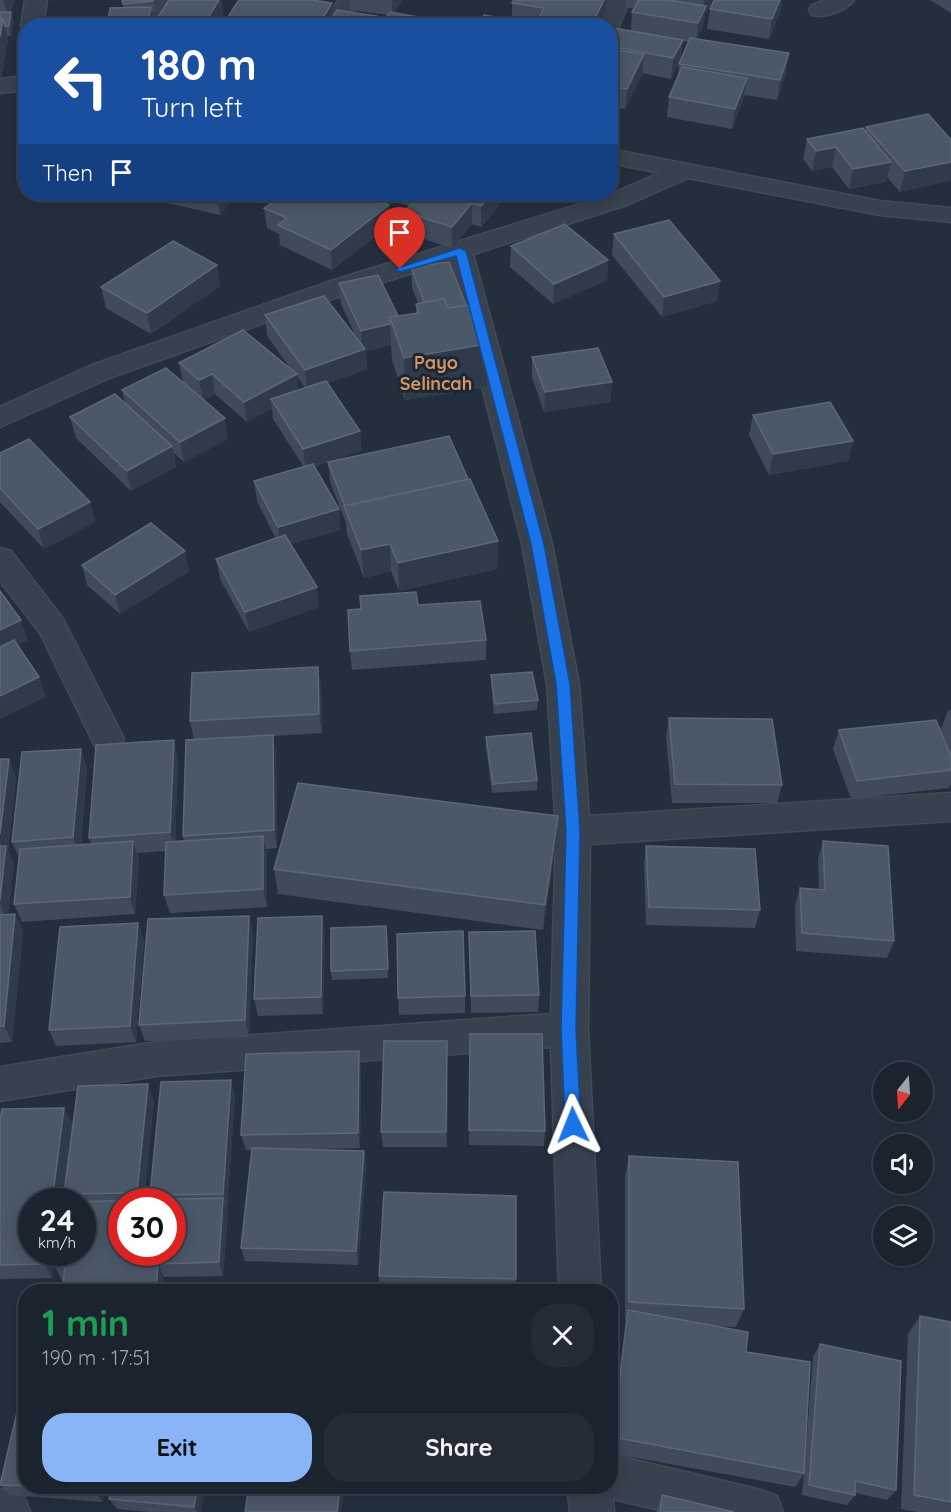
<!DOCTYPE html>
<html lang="en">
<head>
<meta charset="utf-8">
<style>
	body { margin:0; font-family:Quicksand,sans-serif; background:#242b36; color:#f1f3f6; height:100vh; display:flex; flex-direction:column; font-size:22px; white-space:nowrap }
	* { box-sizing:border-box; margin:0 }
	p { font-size:20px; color:#a0a4aa }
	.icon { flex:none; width:33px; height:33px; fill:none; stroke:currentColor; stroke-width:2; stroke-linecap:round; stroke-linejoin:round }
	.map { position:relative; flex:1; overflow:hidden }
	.side { position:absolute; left:18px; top:1284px; width:600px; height:210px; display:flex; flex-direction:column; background:#1b232e; border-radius:24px; box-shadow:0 3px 15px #0003,0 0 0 2px #39404a }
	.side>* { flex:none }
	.top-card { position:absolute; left:18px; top:18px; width:600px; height:183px; border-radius:24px; box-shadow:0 3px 15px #0003,0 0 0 2px #39404a; background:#1a4fa0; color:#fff; overflow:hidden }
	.needle { width:39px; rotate:197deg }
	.controls { position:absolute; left:873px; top:1062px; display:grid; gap:12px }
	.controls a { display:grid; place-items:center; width:60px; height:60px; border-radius:50%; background:#1b232e; box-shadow:0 3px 15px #0003,0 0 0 2px #39404a; font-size:30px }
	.speed { position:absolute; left:18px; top:1188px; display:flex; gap:12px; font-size:30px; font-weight:700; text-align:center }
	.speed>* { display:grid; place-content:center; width:78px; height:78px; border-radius:50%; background:#1b232e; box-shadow:0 3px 15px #0003,0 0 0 2px #39404a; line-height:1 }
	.speed small { font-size:15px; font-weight:400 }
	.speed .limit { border:9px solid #d22; background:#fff; color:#111 }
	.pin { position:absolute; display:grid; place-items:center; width:51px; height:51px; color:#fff; margin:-62px -26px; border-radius:50% 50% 50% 0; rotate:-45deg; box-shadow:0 0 6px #0007 }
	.pin .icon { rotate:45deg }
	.me { position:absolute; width:66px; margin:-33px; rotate:358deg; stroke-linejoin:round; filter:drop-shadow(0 0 4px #0008) }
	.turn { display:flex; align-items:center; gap:21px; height:126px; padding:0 24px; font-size:27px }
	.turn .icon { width:78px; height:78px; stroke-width:2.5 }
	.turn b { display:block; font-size:42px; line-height:51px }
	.then { display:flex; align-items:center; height:57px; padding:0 24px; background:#0003; gap:12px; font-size:22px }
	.round { display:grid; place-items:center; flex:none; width:63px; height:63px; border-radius:24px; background:#242b36 }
	.head { display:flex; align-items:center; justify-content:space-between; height:102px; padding:0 24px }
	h1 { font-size:36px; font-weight:700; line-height:45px; color:#1e9e55 }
	.primary-button { display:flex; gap:12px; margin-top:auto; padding:12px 24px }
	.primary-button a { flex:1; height:69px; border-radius:24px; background:#8ab4f8; color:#111; font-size:24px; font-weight:700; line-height:69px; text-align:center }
	.primary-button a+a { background:#242b36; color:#f1f3f6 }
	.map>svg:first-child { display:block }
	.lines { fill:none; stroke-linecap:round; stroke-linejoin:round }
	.street-casing { stroke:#414a57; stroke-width:3 }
	.street { fill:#38414e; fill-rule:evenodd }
	.wall { fill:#3f4b5c; fill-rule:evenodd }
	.shaded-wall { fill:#2f3b4b }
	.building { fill:#4b5868; stroke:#5c6777; stroke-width:1.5; fill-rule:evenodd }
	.route { fill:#1a73e8; stroke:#114b97; stroke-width:1.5 }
	.labels { text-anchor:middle; stroke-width:6; stroke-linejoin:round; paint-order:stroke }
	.quarter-label { font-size:18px; font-weight:bold; fill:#d59563; stroke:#1d2633 }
</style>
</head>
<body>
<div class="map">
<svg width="951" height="1512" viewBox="0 0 951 1512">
	<rect width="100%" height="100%" fill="#242f3e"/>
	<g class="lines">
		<!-- street casing -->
		<g class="street-casing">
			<g id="street">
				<polygon points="25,0 47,0 43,26 26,26 24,31 21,26"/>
				<polygon points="151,0 173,0 166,26 144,26"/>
				<polygon points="338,0 360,0 346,26 324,26"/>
				<polygon points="608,0 630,0 617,31 610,32 610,26 598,26"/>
				<path d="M825,0H854C846,11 825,18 812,15L809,10L812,5Z"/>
				<polygon points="26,76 26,90 0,93 0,79"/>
				<polygon points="610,149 880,201 951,208 951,222 880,215 688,178 627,205 473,254 552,544 579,684 589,816 951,793 951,821 590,844 588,1029 601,1292 559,1292 551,1047 156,1076 0,1101 0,1067 156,1042 551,1014 556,831 547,684 522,544 450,261 349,293 112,377 0,427 0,407 92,365 331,281 609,195 660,173 610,163"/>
				<polygon points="0,548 11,551 63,619 124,739 120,748 108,752 96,748 40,633 0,581"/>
				<polygon points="610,1454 761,1490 777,1496 783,1512 668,1512 613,1499 614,1512 570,1512 567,1486 610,1486"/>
				<polygon points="0,1489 24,1496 30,1512 0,1512"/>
			</g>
		</g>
		<!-- street -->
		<use href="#street" class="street"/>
	</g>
	<!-- wall -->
	<g class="wall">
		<polygon points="0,0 15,0 10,12 14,22 11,36 8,36 8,39 1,80 0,80"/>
		<polygon points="122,0 153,0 155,11 151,12 152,18 123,7"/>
		<polygon points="349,0 402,0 394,13 387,15 350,10"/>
		<polygon points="626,0 712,0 705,14 703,26 697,39 786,74 777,100 745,95 732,129 667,117 669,97 678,76 679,64 688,42 683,41 671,79 642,73 625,109 610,107 610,33 631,31 632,12 634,9 626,7"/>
		<polygon points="714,0 782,0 781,10 769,39 707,29 710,9"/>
		<polygon points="930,0 951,0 951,13"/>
		<polygon points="512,3 606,14 600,26 478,26 512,20"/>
		<polygon points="928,114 900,192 887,177 886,182 849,189 832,167 812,171 803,159 807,139 865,131 866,127"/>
		<polygon points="160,194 237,194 220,215 162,202"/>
		<polygon points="313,194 364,194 367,195 367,194 516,194 509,203 499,201 499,206 481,227 472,224 452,248 405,233 404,212 409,206 370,196 390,225 332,270 280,245 279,234 267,228 264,208 316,197 318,195"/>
		<polygon points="614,234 717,301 662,317 612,255"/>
		<polygon points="511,246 608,260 607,280 553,304 510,267"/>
		<polygon points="217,265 220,286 151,334 106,308 101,287"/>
		<path d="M411,267L487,387L405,400L392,360L391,345L366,351L367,369L328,383L360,431L361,451L335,460L468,479L498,541L497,569L399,591L391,571L364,578L347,534L346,523L330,482L328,462L315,467L339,509L340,530L291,544L319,607L249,632L220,579L216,559L276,539L257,501L254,481L304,467L273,419L272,409L247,422L215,394L204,400L228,439L184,462L174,453L176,467L131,491L76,438L70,417L125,403L122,390L183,382L179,363L293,372L267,336L265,315L355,335L341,304L339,283L398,316L416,313V304L418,303L412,288ZM297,376L305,388L298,390Z"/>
		<polygon points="532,357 612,382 610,402 544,412 532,377"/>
		<polygon points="753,415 853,441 848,461 769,475 749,435"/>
		<polygon points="0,453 90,502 95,522 44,549 0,502"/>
		<polygon points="82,565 189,571 120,614 87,585"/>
		<polygon points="418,605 486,640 486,660 352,670 350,651 361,609"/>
		<polygon points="491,675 538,700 537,710 494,714 491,685"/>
		<polygon points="321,686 322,733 273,736 276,754 277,848 266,849 267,855 267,907 170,913 164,895 166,851 137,853 139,860 135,914 22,922 14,904 19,858 12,842 87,768 81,845 91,844 89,838 178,759 175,842 184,841 183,836 194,740 190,721"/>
		<polygon points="948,710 951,710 951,783 949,788 851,799 833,749 839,730 950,754 941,729"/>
		<polygon points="669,718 782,785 777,803 672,803 666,737"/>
		<polygon points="486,737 537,780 537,790 492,793 486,747"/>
		<polygon points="0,759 9,759 16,778 8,850 14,864 8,915 15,914 23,932 12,1042 0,1043"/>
		<polygon points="558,816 556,842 543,930 278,894 274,869"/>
		<polygon points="823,841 894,941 887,958 796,951 795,906 800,888 819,890 818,859"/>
		<polygon points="646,846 760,910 755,928 646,925 644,864"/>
		<polygon points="249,916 253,934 249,1037 145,1041 139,1025"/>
		<polygon points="138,923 144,941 136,1042 56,1046 49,1030"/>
		<polygon points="469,932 539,995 538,1012 471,1013"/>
		<polygon points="325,934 323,1014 258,1016 254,999"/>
		<polygon points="387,936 388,978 332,980 331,971"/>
		<polygon points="465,996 465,1013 399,1015 398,998"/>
		<polygon points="470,1034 545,1131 544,1146 469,1145"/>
		<polygon points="448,1058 447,1147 383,1147 381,1132"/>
		<polygon points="361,1068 360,1148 305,1149 364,1151 366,1166 358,1265 245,1261 241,1248 252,1150 246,1150 241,1135"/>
		<polygon points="235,1096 227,1208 226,1208 228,1212 223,1276 164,1277 163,1292 62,1292 63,1280 62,1280 54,1266 68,1201 64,1194 154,1100 144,1200 152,1199 150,1195"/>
		<polygon points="0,1119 72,1123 62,1202 32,1202 32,1252 55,1252 52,1278 0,1279"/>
		<polygon points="629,1156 744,1309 736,1327 716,1326 746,1352 805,1460 813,1357 820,1344 896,1490 887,1500 855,1493 855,1495 847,1505 802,1495 804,1474 795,1487 610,1453 610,1439 626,1320 625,1320 625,1177"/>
		<polygon points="379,1276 516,1279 515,1292 465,1292 380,1289"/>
		<polygon points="920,1316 951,1322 951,1512 917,1512 901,1509 908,1334"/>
		<polygon points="0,1485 105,1486 102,1502 10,1495"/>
		<polygon points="205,1486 201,1512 150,1512 117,1509 109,1499"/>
		<polygon points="662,1495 734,1512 656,1512"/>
	</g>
	<!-- shaded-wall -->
	<g class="shaded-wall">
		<polygon points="4,0 15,0 8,18"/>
		<polygon points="219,0 222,0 224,16 218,26 203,26"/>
		<polygon points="392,0 402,0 392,16"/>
		<polygon points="604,0 607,0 606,14 600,26 591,26"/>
		<polygon points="704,0 712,0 705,14 703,26 696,43 698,23 702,14"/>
		<polygon points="780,0 782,0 781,10 769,39 772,19"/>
		<polygon points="332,3 333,23 331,26 318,26"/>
		<polygon points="151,7 152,18 151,26 147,26"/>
		<polygon points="11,12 14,22 11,36 9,26"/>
		<polygon points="377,16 377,26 371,26"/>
		<polygon points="3,19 8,39 1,80 0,76 0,37"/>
		<polygon points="683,40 681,61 671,79 673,58"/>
		<polygon points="789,53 786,74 777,100 780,80"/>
		<polygon points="644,54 642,75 625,109 627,89"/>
		<polygon points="747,78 744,98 732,129 735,109"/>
		<polygon points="836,147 832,167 812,171 816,151"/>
		<polygon points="891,162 886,182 849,189 853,169"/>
		<polygon points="951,162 951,181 900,192 905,171"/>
		<polygon points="218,194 237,194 220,215 217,195"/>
		<polygon points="492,194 499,194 499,206 481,227 481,206"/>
		<polygon points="509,194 516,194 509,203"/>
		<polygon points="472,203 472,224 452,248 452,227"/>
		<polygon points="389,205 390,225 332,270 331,250"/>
		<polygon points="608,260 607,280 553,304 554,284"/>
		<polygon points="217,265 220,286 151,334 147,313"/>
		<polygon points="720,281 717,301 662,317 664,297"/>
		<polygon points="390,324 391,345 366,351 367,369 307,390 305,370 362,350 361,331"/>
		<polygon points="487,344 487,387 405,400 404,358"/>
		<polygon points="212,374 215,394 203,400 199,380"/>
		<polygon points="297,374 299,395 271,399 272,409 247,422 244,402"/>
		<polygon points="612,382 610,402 544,412 545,392"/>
		<polygon points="225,418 228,439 184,462 180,442"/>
		<polygon points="360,431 361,451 306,470 303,449"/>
		<polygon points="853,441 848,461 769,475 773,454"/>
		<polygon points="172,446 176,467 131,491 127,471"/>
		<polygon points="90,502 95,522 44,549 38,529"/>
		<polygon points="339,509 340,530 280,547 278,527"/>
		<polygon points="498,541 497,569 399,591 398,563"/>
		<polygon points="390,544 391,571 364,578 361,550"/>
		<polygon points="185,551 189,571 120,614 115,595"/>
		<polygon points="317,587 319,607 249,632 245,612"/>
		<polygon points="21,620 28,640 0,653 0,630"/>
		<polygon points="318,667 321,686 322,733 319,714"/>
		<polygon points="39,677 46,697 0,719 0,696"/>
		<polygon points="273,735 276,754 277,848 274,830"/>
		<polygon points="174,740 178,759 175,851 170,832"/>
		<polygon points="81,749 87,768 80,856 73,837"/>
		<polygon points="9,759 16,778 8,850 14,864 7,921 0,904 5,855 0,842 0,834"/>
		<polygon points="558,816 556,842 543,930 545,905"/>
		<polygon points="263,836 267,855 267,907 263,889"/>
		<polygon points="133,841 139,860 135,914 130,897"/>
		<polygon points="15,914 23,932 12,1042 4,1026"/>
		<polygon points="249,916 253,934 249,1037 245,1020"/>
		<polygon points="322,916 325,934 323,1014 321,997"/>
		<polygon points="138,923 144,941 136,1042 130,1026"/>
		<polygon points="447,1041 448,1058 447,1147 446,1132"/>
		<polygon points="359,1051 361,1068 360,1148 358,1133"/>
		<polygon points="231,1080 235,1096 227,1208 223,1194"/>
		<polygon points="148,1084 154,1100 144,1202 141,1202 137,1193"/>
		<polygon points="64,1108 72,1123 62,1202 52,1202"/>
		<polygon points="364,1151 366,1166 358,1265 356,1251"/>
		<polygon points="223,1198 228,1212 223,1276 219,1262"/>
		<polygon points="45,1252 55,1252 52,1278 44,1264"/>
		<polygon points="158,1264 164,1277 163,1292 156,1292"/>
		<polygon points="96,1486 105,1486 102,1502 95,1491"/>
		<polygon points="198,1486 205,1486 201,1512 197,1512 194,1507"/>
		<polygon points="340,1486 345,1486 341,1512 337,1512"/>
	</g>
	<!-- building -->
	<g class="building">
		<polygon points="122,0 153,0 153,1 123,4"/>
		<polygon points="169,0 219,0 203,26 152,26"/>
		<polygon points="239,0 312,0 332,3 318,26 222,26"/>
		<polygon points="514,0 604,0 591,26 535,26 544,8 512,3"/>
		<polygon points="639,0 668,0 706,6 698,23 632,12"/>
		<polygon points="714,0 780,0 772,19 710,9"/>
		<polygon points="151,7 147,26 107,26 110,8"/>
		<polygon points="337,10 377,16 371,26 327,26"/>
		<polygon points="0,12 11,12 9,26 5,26 3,19 0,19"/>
		<polygon points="390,12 435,20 431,26 380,26"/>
		<polygon points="484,15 536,24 535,26 478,26"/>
		<polygon points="0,19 3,19 0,37"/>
		<polygon points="614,28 683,40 673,58 610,46 610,33"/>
		<polygon points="690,38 789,53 780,80 679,64"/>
		<polygon points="610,49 644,54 627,89 610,86"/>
		<polygon points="682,67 747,78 735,109 669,97"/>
		<polygon points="928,114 951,140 951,162 905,171 866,127"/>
		<polygon points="863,128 891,162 853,169 836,147 816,151 807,139"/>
		<polygon points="284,194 309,194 316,197 321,194 364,194 389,205 331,250 278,225 287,218 264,208"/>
		<polygon points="421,194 492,194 481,206 472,203 452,227 404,212"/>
		<polygon points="669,220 720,281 664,297 614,234"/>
		<polygon points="565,224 608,260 554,284 511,246"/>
		<polygon points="173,241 217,265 147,313 101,287"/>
		<polygon points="449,262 466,305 448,308 444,299 424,302 411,267"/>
		<polygon points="378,275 398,316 390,317 390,324 361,331 339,283"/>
		<polygon points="324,296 365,349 305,370 265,315"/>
		<polygon points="444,299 448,308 472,305 487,344 404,358 390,317 419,313 416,304"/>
		<polygon points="243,330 297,374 244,402 212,374 199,380 179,363"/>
		<polygon points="598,348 612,382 545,392 532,357"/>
		<polygon points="166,368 225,418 180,442 122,390"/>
		<polygon points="326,381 360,431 303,449 271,399"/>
		<polygon points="115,394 172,446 127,471 70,417"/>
		<polygon points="830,402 853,441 773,454 753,415"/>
		<polygon points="449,436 468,479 345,506 328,462"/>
		<polygon points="29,439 90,502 38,529 0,488 0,453"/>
		<polygon points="313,464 339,509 278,527 254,481"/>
		<polygon points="470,479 498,541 398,563 390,544 361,550 344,506"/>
		<polygon points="151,523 185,551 115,595 82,565"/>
		<polygon points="285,535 317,587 245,612 216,559"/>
		<polygon points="0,591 21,620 0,630"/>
		<polygon points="416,592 418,605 480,601 486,640 350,651 348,610 361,609 360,596"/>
		<polygon points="14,640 39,677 0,696 0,647"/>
		<polygon points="318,667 319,714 190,721 192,673"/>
		<polygon points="532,672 538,700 495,704 491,675"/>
		<polygon points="669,718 772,719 782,785 675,784"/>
		<polygon points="936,720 951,756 951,770 857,781 839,730"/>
		<polygon points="531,733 537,780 493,784 486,737"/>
		<polygon points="273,735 274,830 183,836 186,740"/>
		<polygon points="174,740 170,832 89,838 96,745"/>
		<polygon points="81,749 73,837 12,842 22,752"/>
		<polygon points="0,759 9,759 0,834"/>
		<polygon points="298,783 558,816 545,905 274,869"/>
		<polygon points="263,836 263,889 164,895 166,842"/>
		<polygon points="133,841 130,897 14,904 20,849"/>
		<polygon points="823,841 888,846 894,941 802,933 800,888 825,890"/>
		<polygon points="0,846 6,846 0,900"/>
		<polygon points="646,846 755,849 760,910 649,907"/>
		<polygon points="15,914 4,1026 0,1026 0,915"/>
		<polygon points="249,916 245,1020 139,1025 148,919"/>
		<polygon points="322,916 321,997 254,999 258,918"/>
		<polygon points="138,923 130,1026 49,1030 60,927"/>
		<polygon points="386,926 388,969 331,971 331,928"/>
		<polygon points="463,931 465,996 398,998 397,934"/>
		<polygon points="535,931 539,995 471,996 469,932"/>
		<polygon points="470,1034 542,1034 545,1131 469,1130"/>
		<polygon points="384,1041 447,1041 446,1132 381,1132"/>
		<polygon points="359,1051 358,1133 241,1135 246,1054"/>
		<polygon points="231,1080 223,1194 150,1195 161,1082"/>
		<polygon points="148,1084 137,1193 64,1194 78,1086"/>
		<polygon points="64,1108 52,1202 32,1202 32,1252 45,1252 44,1264 0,1265 0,1119 2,1109"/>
		<polygon points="252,1148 364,1151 356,1251 241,1248"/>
		<polygon points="629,1156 738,1162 744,1309 629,1302"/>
		<polygon points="384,1192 516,1196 516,1279 379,1276"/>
		<path d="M223,1198L219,1262L158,1264L156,1292H62L65,1266H54L56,1252H82V1202H67ZM122,1202H172V1252H122Z"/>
		<polygon points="628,1310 748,1332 746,1352 810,1362 804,1473 613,1437"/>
		<polygon points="920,1316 951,1322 951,1502 914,1495"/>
		<polygon points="820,1344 901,1361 896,1490 855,1481 855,1495 809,1485"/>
		<polygon points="26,1374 26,1486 0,1485"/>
		<polygon points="27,1486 96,1486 95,1491"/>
		<polygon points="112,1486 198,1486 194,1507 109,1499"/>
		<polygon points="249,1486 340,1486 337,1512 245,1512"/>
		<polygon points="662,1495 734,1512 660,1512"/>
	</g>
	<!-- route -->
	<polygon class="route" points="460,248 466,251 544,544 570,684 580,831 576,1029 581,1125 578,1130 573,1132 567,1130 565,1125 561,1029 566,831 556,684 531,544 456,256 400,272 395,269"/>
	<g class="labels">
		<!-- quarter labels -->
		<g class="quarter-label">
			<text x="436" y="369">Payo<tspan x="436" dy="21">Selincah</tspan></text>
		</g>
	</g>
</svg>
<div class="controls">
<a><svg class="needle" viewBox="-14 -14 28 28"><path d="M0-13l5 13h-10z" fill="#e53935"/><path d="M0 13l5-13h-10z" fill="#a0a4aa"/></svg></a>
<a><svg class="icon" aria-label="sound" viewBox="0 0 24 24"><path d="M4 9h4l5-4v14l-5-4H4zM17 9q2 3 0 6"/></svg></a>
<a><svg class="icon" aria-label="layers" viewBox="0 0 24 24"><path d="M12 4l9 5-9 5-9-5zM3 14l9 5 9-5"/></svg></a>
</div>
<div class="speed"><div>24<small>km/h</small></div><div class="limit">30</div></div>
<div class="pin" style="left:400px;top:269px;background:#d93025"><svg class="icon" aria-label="arrive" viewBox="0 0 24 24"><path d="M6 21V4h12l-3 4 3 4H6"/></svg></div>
<svg class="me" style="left:573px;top:1125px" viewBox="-20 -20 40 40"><path d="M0-17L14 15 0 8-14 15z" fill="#1a73e8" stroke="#fff" stroke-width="4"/></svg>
<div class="top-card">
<div class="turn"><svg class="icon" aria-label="left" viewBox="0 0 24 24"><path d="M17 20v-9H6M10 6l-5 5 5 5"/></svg><div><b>180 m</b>Turn left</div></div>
<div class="then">Then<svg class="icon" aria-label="arrive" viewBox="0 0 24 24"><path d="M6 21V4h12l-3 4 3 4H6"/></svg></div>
</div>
<section class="side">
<div class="head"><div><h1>1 min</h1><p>190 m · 17:51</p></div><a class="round"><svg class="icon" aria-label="close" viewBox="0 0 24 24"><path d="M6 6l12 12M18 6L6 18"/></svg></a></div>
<div class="primary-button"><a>Exit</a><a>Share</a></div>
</section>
</div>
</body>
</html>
